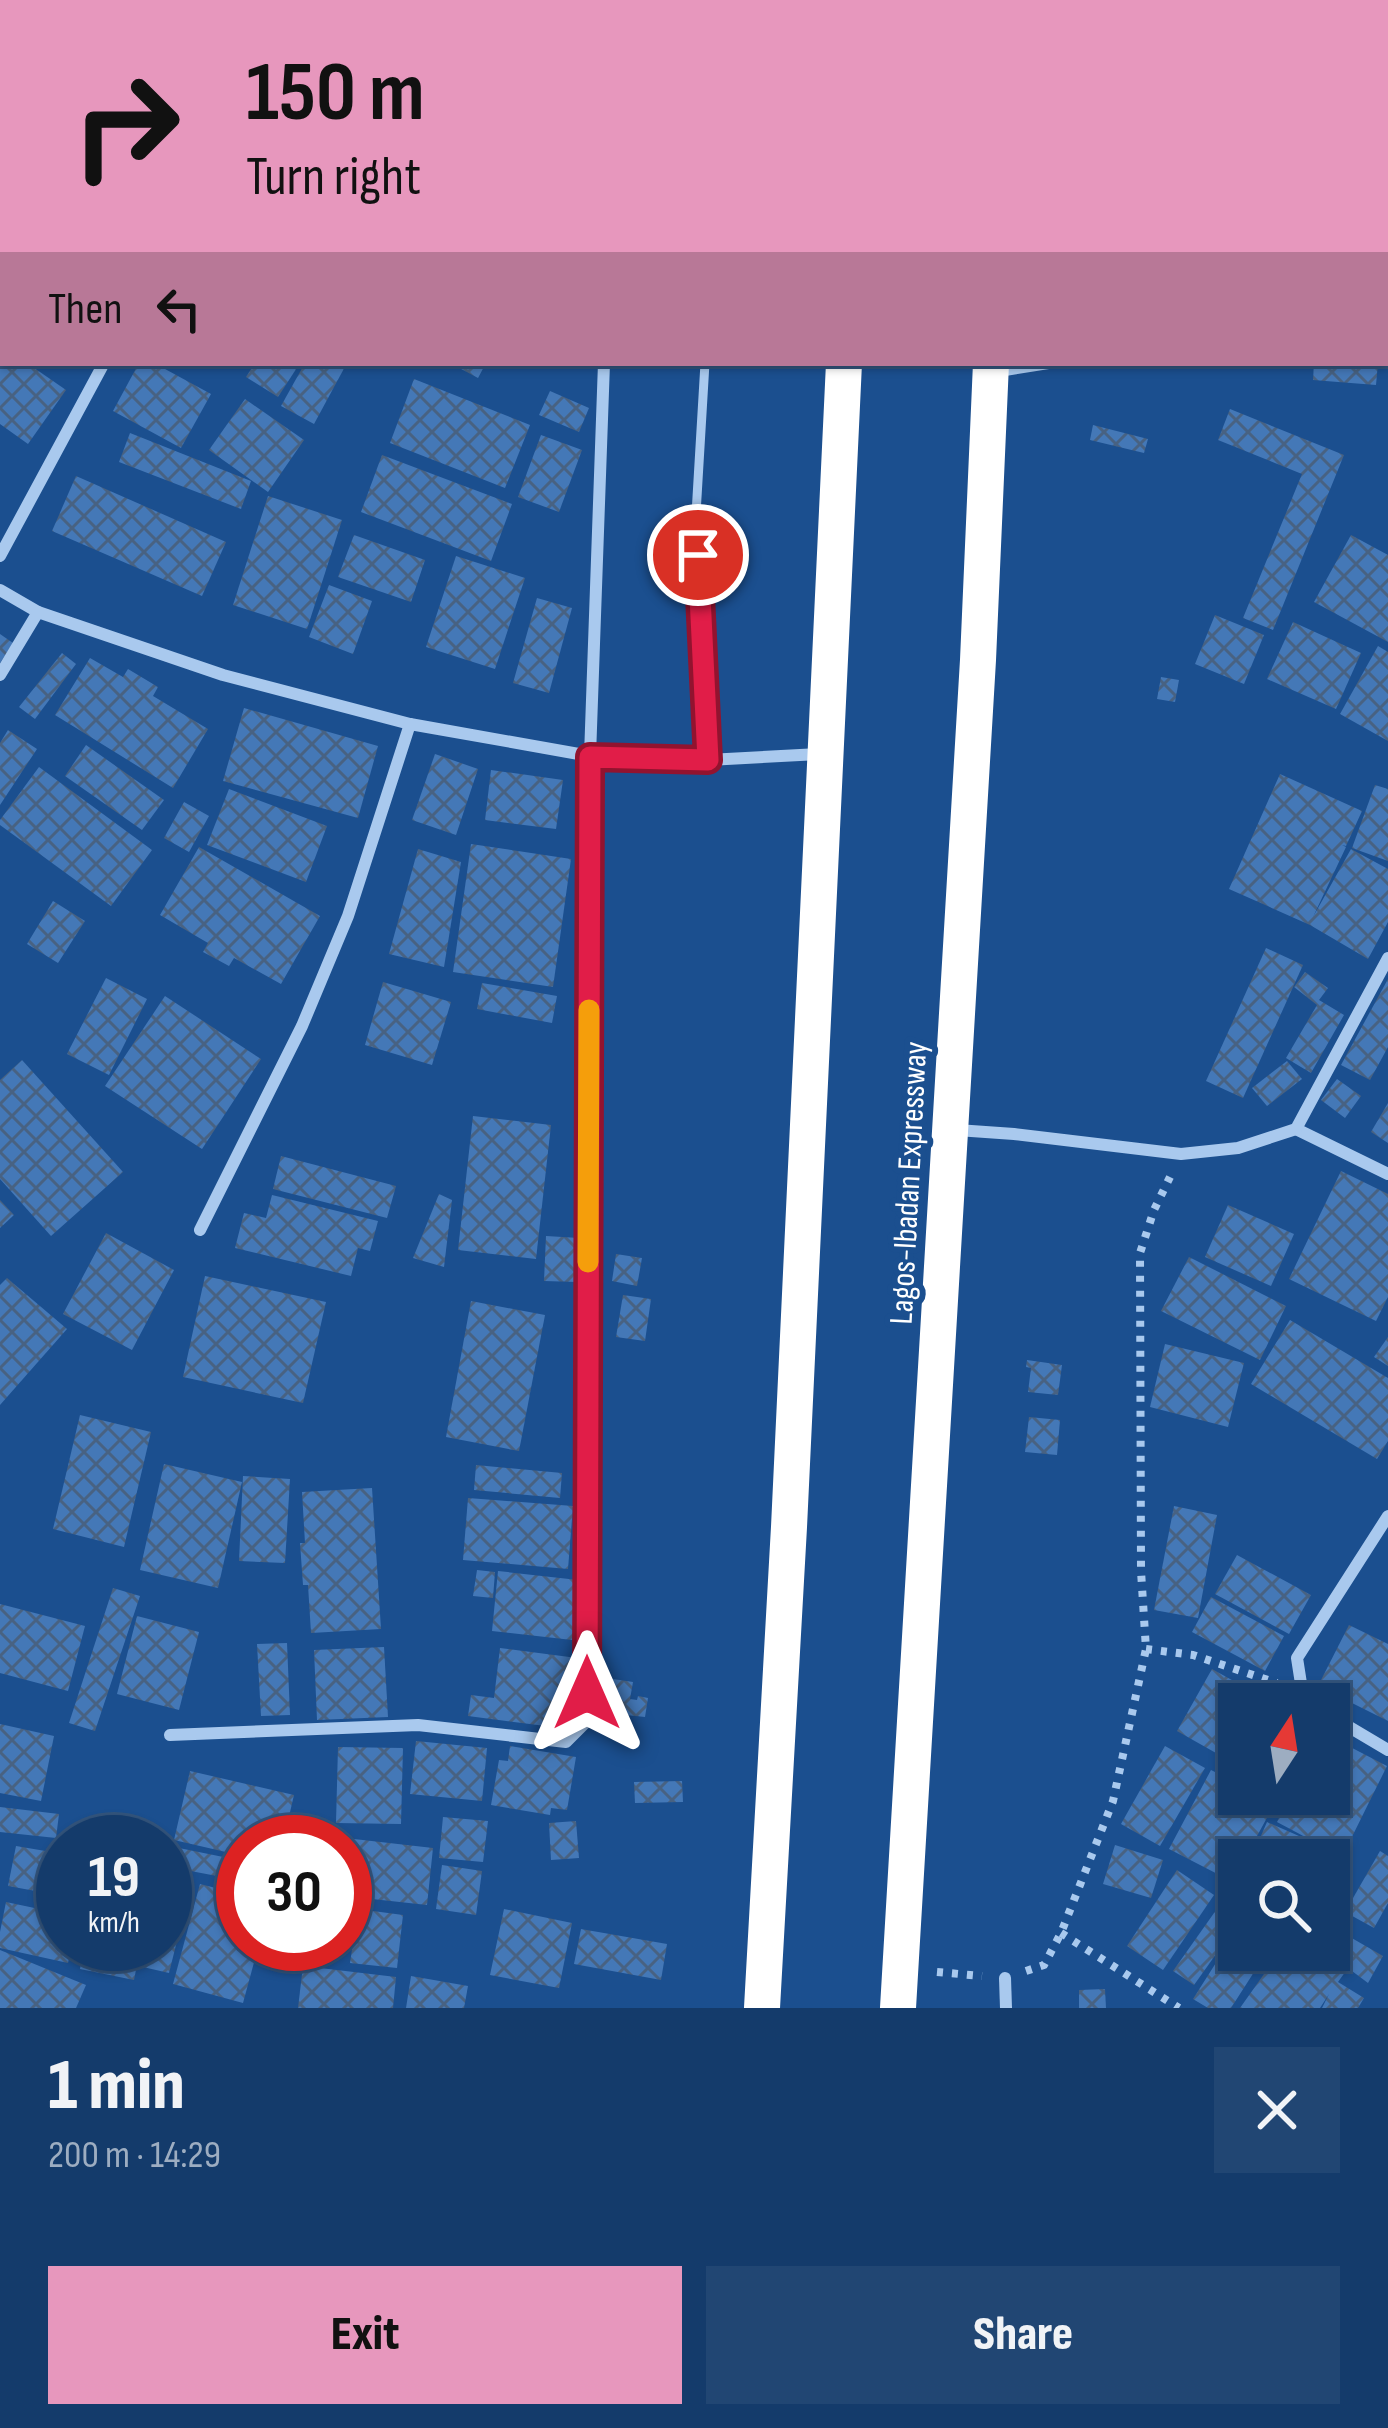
<!DOCTYPE html>
<html lang="en">
<head>
<meta charset="utf-8">
<style>
	body { margin:0; font-family:"Sofia Sans Condensed",sans-serif; background:#214673; color:#f1f3f6; height:100vh; display:flex; flex-direction:column; font-size:45px; white-space:nowrap }
	* { box-sizing:border-box; margin:0 }
	p { font-size:39px; color:#9dadc1 }
	.icon { flex:none; width:66px; height:66px; fill:none; stroke:currentColor; stroke-width:2; stroke-linecap:round; stroke-linejoin:round }
	.map { position:relative; height:2008px; overflow:hidden }
	.details { display:flex; flex-direction:column; background:#143b6b; flex:1 }
	.details>* { flex:none }
	.hud { position:absolute; left:0px; top:0px; width:1389px; height:366px; box-shadow:0 3px 9px #0004,0 0 0 3px #33557e; background:#e797bd; color:#111; overflow:hidden }
	.needle { width:78px; rotate:12deg }
	.buttons { position:absolute; left:1218px; top:1683px; display:grid; gap:24px }
	.buttons a { display:grid; place-items:center; width:132px; height:132px; border-radius:0px; background:#143b6b; box-shadow:0 3px 9px #0004,0 0 0 3px #33557e; font-size:60px }
	.speed { position:absolute; left:36px; top:1815px; display:flex; gap:24px; font-size:60px; font-weight:700; text-align:center }
	.speed>* { display:grid; place-content:center; width:156px; height:156px; border-radius:50%; background:#143b6b; box-shadow:0 3px 9px #0004,0 0 0 3px #33557e; line-height:1 }
	.speed small { font-size:30px; font-weight:400 }
	.speed .limit { border:18px solid #d22; background:#fff; color:#111 }
	.pin { position:absolute; display:grid; place-items:center; width:102px; height:102px; color:#fff; margin:-51px; border:6px solid #fff; border-radius:50%; box-shadow:0 3px 12px #0007 }
	.me { position:absolute; width:132px; margin:-66px; rotate:0deg; stroke-linejoin:round; filter:drop-shadow(0 0 9px #0008) }
	.turn { display:flex; align-items:center; gap:42px; height:252px; padding:0 48px; font-size:54px }
	.turn .icon { width:156px; height:156px; stroke-width:2.5 }
	.turn b { display:block; font-size:84px; line-height:102px }
	.then { display:flex; align-items:center; height:114px; padding:0 48px; background:#0003; gap:24px; font-size:45px }
	.round { display:grid; place-items:center; flex:none; width:126px; height:126px; border-radius:0px; background:#214673 }
	.head { display:flex; align-items:center; justify-content:space-between; height:204px; padding:0 48px }
	h1 { font-size:72px; font-weight:800; line-height:90px }
	.cta { display:flex; gap:24px; margin-top:auto; padding:24px 48px }
	.cta a { flex:1; height:138px; border-radius:0px; background:#e797bd; color:#111; font-size:48px; font-weight:800; line-height:138px; text-align:center }
	.cta a+a { background:#214673; color:#f1f3f6 }
	.map>svg:first-child { display:block }
	.building { fill:url(#building-cross-hatch) }
	.lines { fill:none; stroke-linecap:round; stroke-linejoin:round }
	.path { stroke:#a9c9ee; stroke-width:8; stroke-dasharray:6 9; stroke-linecap:butt }
	.service { stroke:#a9c9ee; stroke-width:9 }
	.minor { stroke:#a9c9ee; stroke-width:12 }
	.motorway { stroke:#fff; stroke-width:36 }
	.route-casing { stroke:#92132f; stroke-width:30 }
	.route { stroke:#e11d48; stroke-width:21 }
	.slow { stroke:#f59e0b; stroke-width:21 }
	.labels { text-anchor:middle; stroke-width:12; stroke-linejoin:round; paint-order:stroke }
	.street-label { font-size:33px; fill:#fff; stroke:#1b4f8f }
</style>
</head>
<body>
<div class="map">
<svg width="1388" height="2008" viewBox="0 0 1388 2008">
	<defs>
		<pattern id="building-cross-hatch" width="8" height="8" patternUnits="userSpaceOnUse" patternTransform="scale(3)"><rect width="8" height="8" fill="#4478b7"/><path d="M0 0l8 8M0 8l8-8" fill="none" stroke="#486282"/></pattern>
	</defs>
	<rect width="100%" height="100%" fill="#1b4f8f"/>
	<!-- building -->
	<g class="building">
		<polygon points="0,363 27,363 66,390 28,444 0,424"/>
		<polygon points="139,363 154,363 211,394 181,448 113,411"/>
		<polygon points="255,363 300,363 278,397 246,377"/>
		<polygon points="305,363 347,363 314,424 281,406"/>
		<polygon points="450,363 486,363 478,378"/>
		<polygon points="1314,363 1378,363 1376,385 1313,380"/>
		<polygon points="414,379 530,425 505,488 390,443"/>
		<polygon points="550,391 589,408 579,432 539,415"/>
		<polygon points="245,399 304,440 268,492 209,450"/>
		<polygon points="1230,409 1344,455 1273,630 1243,618 1302,474 1218,440"/>
		<polygon points="1093,425 1148,439 1144,453 1090,440"/>
		<polygon points="130,433 251,481 241,509 119,462"/>
		<polygon points="541,435 582,450 559,512 518,497"/>
		<polygon points="382,455 512,504 491,561 361,512"/>
		<polygon points="76,476 226,542 202,596 52,531"/>
		<polygon points="268,496 342,520 307,629 233,605"/>
		<polygon points="354,535 425,560 411,602 338,577"/>
		<polygon points="1351,535 1388,555 1388,642 1314,602"/>
		<polygon points="456,556 525,578 495,669 426,647"/>
		<polygon points="329,585 372,601 353,654 309,637"/>
		<polygon points="537,598 572,608 549,693 513,683"/>
		<polygon points="1215,615 1264,635 1244,684 1195,664"/>
		<polygon points="1293,622 1361,653 1336,709 1267,679"/>
		<polygon points="0,634 13,643 0,663"/>
		<polygon points="1378,646 1388,652 1388,741 1340,714"/>
		<polygon points="62,653 76,664 35,719 19,707"/>
		<polygon points="90,658 123,677 128,669 158,687 153,696 208,729 173,788 55,715"/>
		<polygon points="1161,677 1179,680 1175,702 1157,699"/>
		<polygon points="244,708 378,746 358,818 223,781"/>
		<polygon points="8,730 37,749 0,805 0,743"/>
		<polygon points="86,745 164,800 142,830 65,776"/>
		<polygon points="435,754 478,769 456,835 412,820"/>
		<polygon points="39,767 152,850 111,906 0,825 0,820"/>
		<polygon points="491,770 563,780 556,829 485,820"/>
		<polygon points="1280,774 1362,811 1346,846 1342,845 1346,847 1313,917 1351,849 1388,869 1388,922 1368,959 1310,925 1229,889"/>
		<polygon points="1375,785 1388,789 1388,861 1352,848"/>
		<polygon points="229,789 327,826 306,882 207,845"/>
		<polygon points="184,802 209,816 189,852 164,838"/>
		<polygon points="471,844 571,859 553,987 453,972"/>
		<polygon points="199,847 320,916 281,984 234,958 229,966 203,952 208,943 160,915"/>
		<polygon points="418,849 461,862 444,967 389,954"/>
		<polygon points="53,901 85,921 58,963 27,944"/>
		<polygon points="1266,948 1303,965 1243,1098 1206,1081"/>
		<polygon points="1305,972 1328,988 1319,1000 1344,1015 1311,1073 1286,1058 1317,1005 1294,987"/>
		<polygon points="106,978 147,999 109,1075 67,1054"/>
		<polygon points="1388,979 1388,1047 1370,1080 1341,1065"/>
		<polygon points="383,982 451,1002 432,1065 365,1045"/>
		<polygon points="482,983 557,996 552,1023 477,1009"/>
		<polygon points="165,996 261,1059 202,1149 105,1086"/>
		<polygon points="22,1060 123,1172 51,1236 0,1179 0,1080"/>
		<polygon points="1287,1061 1302,1079 1267,1106 1252,1088"/>
		<polygon points="1337,1079 1361,1096 1345,1118 1321,1100"/>
		<polygon points="1388,1103 1388,1143 1371,1132"/>
		<polygon points="473,1116 551,1125 536,1259 458,1250"/>
		<polygon points="281,1156 396,1186 387,1218 273,1189"/>
		<polygon points="1341,1171 1388,1194 1388,1297 1376,1321 1289,1279"/>
		<polygon points="439,1194 452,1200 444,1267 413,1258"/>
		<polygon points="272,1195 378,1221 370,1251 358,1248 351,1276 235,1248 244,1213 266,1218"/>
		<polygon points="0,1200 14,1215 0,1228"/>
		<polygon points="1228,1205 1294,1234 1271,1286 1205,1257"/>
		<polygon points="106,1233 174,1270 132,1350 63,1314"/>
		<polygon points="546,1236 579,1238 577,1282 544,1281"/>
		<polygon points="616,1254 642,1258 637,1286 612,1281"/>
		<polygon points="1189,1257 1286,1306 1260,1360 1161,1311"/>
		<polygon points="205,1276 326,1302 303,1403 183,1377"/>
		<polygon points="7,1278 67,1329 0,1405 0,1285"/>
		<polygon points="623,1295 651,1299 645,1341 616,1337"/>
		<polygon points="471,1301 545,1315 519,1451 446,1437"/>
		<polygon points="1290,1320 1388,1378 1388,1441 1377,1459 1251,1384"/>
		<polygon points="1388,1337 1388,1366 1374,1357"/>
		<polygon points="1165,1344 1244,1363 1228,1427 1150,1407"/>
		<polygon points="1027,1360 1062,1365 1058,1395 1028,1392 1031,1368 1026,1367"/>
		<polygon points="80,1415 151,1432 124,1547 53,1529"/>
		<polygon points="1029,1417 1060,1420 1057,1455 1025,1452"/>
		<polygon points="164,1464 242,1482 218,1588 140,1570"/>
		<polygon points="476,1465 562,1473 560,1498 474,1490"/>
		<polygon points="243,1476 290,1479 285,1563 239,1561"/>
		<polygon points="372,1488 381,1629 311,1633 308,1585 303,1585 300,1543 305,1543 302,1492"/>
		<polygon points="468,1498 573,1506 568,1569 463,1560"/>
		<polygon points="1174,1506 1217,1515 1198,1618 1154,1610"/>
		<polygon points="1237,1555 1311,1595 1289,1634 1215,1594"/>
		<polygon points="477,1570 495,1572 493,1598 473,1596"/>
		<polygon points="498,1571 578,1580 572,1640 492,1631"/>
		<polygon points="113,1588 140,1596 95,1731 69,1723"/>
		<polygon points="1211,1597 1284,1636 1265,1671 1192,1632"/>
		<polygon points="0,1604 85,1626 68,1691 0,1673"/>
		<polygon points="137,1616 199,1632 179,1710 117,1694"/>
		<polygon points="1349,1625 1388,1644 1388,1721 1318,1686"/>
		<polygon points="287,1643 290,1715 261,1716 257,1644"/>
		<polygon points="384,1647 388,1717 317,1720 314,1650"/>
		<polygon points="500,1648 577,1658 569,1729 468,1716 471,1695 494,1698"/>
		<polygon points="1212,1669 1275,1704 1239,1704 1239,1766 1177,1731"/>
		<polygon points="613,1679 633,1682 630,1699 637,1700 638,1696 648,1698 645,1717 607,1713"/>
		<polygon points="0,1724 54,1736 41,1801 0,1793"/>
		<polygon points="1329,1736 1387,1766 1343,1855 1330,1849 1326,1860 1273,1860 1254,1852 1267,1822 1324,1847 1277,1822 1291,1794 1329,1794"/>
		<polygon points="416,1741 487,1748 482,1801 410,1794"/>
		<polygon points="510,1746 576,1757 567,1810 551,1808 550,1815 491,1805 499,1760 508,1761"/>
		<polygon points="1165,1746 1205,1768 1160,1846 1121,1824"/>
		<polygon points="338,1747 403,1748 401,1824 336,1823"/>
		<polygon points="1211,1770 1239,1784 1239,1794 1258,1794 1275,1803 1244,1860 1239,1860 1239,1870 1233,1882 1169,1849"/>
		<polygon points="190,1771 294,1795 283,1842 243,1842 243,1856 174,1840"/>
		<polygon points="682,1781 683,1802 635,1803 634,1782"/>
		<polygon points="0,1807 59,1814 56,1838 0,1832"/>
		<polygon points="443,1817 488,1821 483,1862 439,1858"/>
		<polygon points="576,1821 579,1858 551,1860 549,1823"/>
		<polygon points="319,1835 433,1848 427,1905 345,1896 345,1842 319,1842"/>
		<polygon points="1115,1845 1163,1860 1151,1898 1103,1884"/>
		<polygon points="16,1846 63,1854 63,1896 8,1886"/>
		<polygon points="179,1848 243,1861 243,1881 175,1868"/>
		<polygon points="1380,1851 1388,1856 1388,1903 1374,1928 1345,1912"/>
		<polygon points="442,1865 482,1871 476,1915 436,1909"/>
		<polygon points="1177,1870 1214,1895 1163,1970 1127,1946"/>
		<polygon points="1239,1882 1239,1910 1227,1903"/>
		<polygon points="200,1884 243,1895 243,1944 259,1944 243,2003 173,1984"/>
		<polygon points="6,1902 63,1914 63,1944 72,1944 68,1963 0,1948 0,1932"/>
		<polygon points="1219,1906 1239,1922 1194,1985 1173,1971"/>
		<polygon points="358,1909 403,1915 397,1968 350,1963"/>
		<polygon points="504,1909 572,1923 559,1988 490,1975"/>
		<polygon points="165,1913 183,1917 169,1973 143,1967 149,1944 165,1944"/>
		<polygon points="581,1929 667,1944 661,1980 574,1964"/>
		<polygon points="1336,1929 1383,1956 1368,1983 1348,1968 1338,1982 1364,1998 1358,2008 1322,2008 1329,1994 1320,2008 1240,2008 1281,1950 1329,1950 1329,1942"/>
		<polygon points="1233,1936 1239,1939 1239,1950 1256,1950 1265,1955 1231,2008 1208,2008 1193,1999"/>
		<polygon points="85,1944 141,1944 134,1980 80,1969"/>
		<polygon points="0,1950 86,1985 76,2008 0,2008"/>
		<polygon points="303,1966 396,1977 393,2008 298,2008"/>
		<polygon points="411,1976 468,1986 464,2008 406,2008"/>
		<polygon points="1105,1989 1106,2008 1079,2008 1079,1990"/>
	</g>
	<g class="lines">
		<!-- path -->
		<g class="path">
			<polyline points="1146,1649 1193,1655 1277,1683"/>
			<polyline points="1061,1933 1179,2008"/>
			<polyline points="1026,1971 1044,1965 1061,1933 1113,1801 1146,1649 1141,1571 1140,1253 1154,1210 1170,1177"/>
			<polyline points="937,1972 982,1976"/>
		</g>
		<!-- service -->
		<g class="service">
			<polyline points="727,3 727,0"/>
			<polyline points="705,363 696,514 708,760"/>
			<polyline points="1002,372 1058,363"/>
		</g>
		<!-- minor -->
		<g class="minor">
			<polyline points="344,3 346,0"/>
			<polyline points="619,3 619,0"/>
			<polyline points="1197,3 1198,0"/>
			<polyline points="1386,161 1388,162"/>
			<polyline points="0,556 104,363"/>
			<polyline points="0,590 38,612 223,675 410,724 590,756 708,760 819,754"/>
			<polyline points="0,675 38,612"/>
			<polyline points="1296,1129 1388,1174"/>
			<polyline points="957,1130 1014,1134 1181,1154 1238,1148 1296,1129 1388,958"/>
			<polyline points="200,1230 302,1026 348,916 410,724"/>
			<polyline points="1316,1704 1302,1690 1297,1658 1388,1516"/>
			<polyline points="1329,1715 1388,1750"/>
			<polyline points="170,1735 418,1725 566,1742 586,1722 590,756 604,363"/>
			<polyline points="1005,1978 1006,2008"/>
		</g>
		<!-- motorway -->
		<g class="motorway">
			<polyline points="862,3 862,0"/>
			<polyline points="1006,3 1006,0"/>
			<polyline points="762,2008 789,1527 844,363"/>
			<polyline points="898,2008 978,660 991,363"/>
		</g>
	</g>
	<g class="lines">
		<!-- route casing -->
		<g class="route-casing">
			<polyline id="route" points="587,1693 590,757 708,760 698,555"/>
		</g>
		<!-- route -->
		<use href="#route" class="route"/>
		<!-- slow -->
		<polyline class="slow" points="588,1262 589,1010"/>
	</g>
	<g class="labels">
		<!-- street labels -->
		<g class="street-label">
			<text transform="translate(907 1183) rotate(-87)" y="12">Lagos-Ibadan Expressway</text>
		</g>
	</g>
</svg>
<div class="buttons">
<a><svg class="needle" viewBox="-14 -14 28 28"><path d="M0-13l5 13h-10z" fill="#e53935"/><path d="M0 13l5-13h-10z" fill="#9dadc1"/></svg></a>
<a><svg class="icon" aria-label="search" viewBox="0 0 24 24"><circle cx="10" cy="10" r="6"/><path d="M15 15l6 6"/></svg></a>
</div>
<div class="speed"><div>19<small>km/h</small></div><div class="limit">30</div></div>
<div class="pin" style="left:698px;top:555px;background:#d93025"><svg class="icon" aria-label="arrive" viewBox="0 0 24 24"><path d="M6 21V4h12l-3 4 3 4H6"/></svg></div>
<svg class="me" style="left:587px;top:1693px" viewBox="-20 -20 40 40"><path d="M0-17L14 15 0 8-14 15z" fill="#e11d48" stroke="#fff" stroke-width="4"/></svg>
<div class="hud">
<div class="turn"><svg class="icon" aria-label="right" viewBox="0 0 24 24"><path d="M7 20v-9h11M14 6l5 5-5 5"/></svg><div><b>150 m</b>Turn right</div></div>
<div class="then">Then<svg class="icon" aria-label="left" viewBox="0 0 24 24"><path d="M17 20v-9H6M10 6l-5 5 5 5"/></svg></div>
</div>
</div>
<section class="details">
<div class="head"><div><h1>1 min</h1><p>200 m · 14:29</p></div><a class="round"><svg class="icon" aria-label="close" viewBox="0 0 24 24"><path d="M6 6l12 12M18 6L6 18"/></svg></a></div>
<div class="cta"><a>Exit</a><a>Share</a></div>
</section>
</body>
</html>
